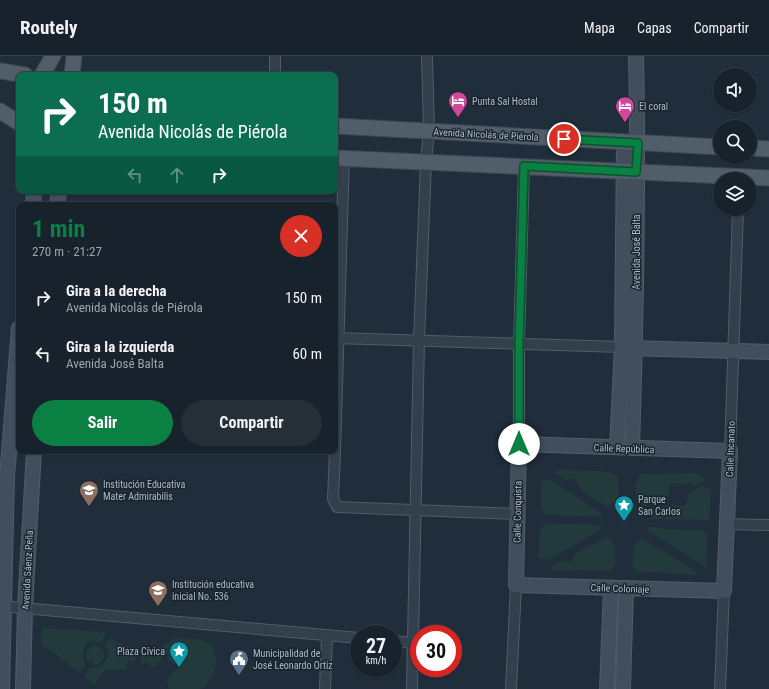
<!DOCTYPE html>
<html lang="es">
<head>
<meta charset="utf-8">
<style>
	body { margin:0; font-family:"Roboto Condensed",sans-serif; background:#252f38; color:#f1f3f6; height:100vh; display:flex; flex-direction:column; font-size:15px; white-space:nowrap }
	* { box-sizing:border-box; margin:0 }
	p { font-size:13px; color:#9fa4a9 }
	.icon { flex:none; width:22px; height:22px; fill:none; stroke:currentColor; stroke-width:2; stroke-linecap:round; stroke-linejoin:round }
	.map { position:relative; flex:1; overflow:hidden }
	.details { position:absolute; left:16px; top:146px; width:322px; height:252px; display:flex; flex-direction:column; background:#18222c; border-radius:8px; box-shadow:0 1px 3px #0004,0 0 0 1px #363f48 }
	.details>* { flex:none }
	.hud { position:absolute; left:16px; top:16px; width:322px; height:122px; border-radius:8px; box-shadow:0 1px 3px #0004,0 0 0 1px #363f48; background:#0b6e4f; color:#fff; overflow:hidden }
	.tools { position:absolute; left:713px; top:12px; display:grid; gap:8px }
	.tools a { display:grid; place-items:center; width:44px; height:44px; border-radius:50%; background:#18222c; box-shadow:0 1px 3px #0004,0 0 0 1px #363f48; font-size:20px }
	.speed { position:absolute; left:350px; top:569px; display:flex; gap:8px; font-size:20px; font-weight:700; text-align:center }
	.speed>* { display:grid; place-content:center; width:52px; height:52px; border-radius:50%; background:#18222c; box-shadow:0 1px 3px #0004,0 0 0 1px #363f48; line-height:1 }
	.speed small { font-size:10px; font-weight:400 }
	.speed .limit { border:6px solid #d22; background:#fff; color:#111 }
	.pin { position:absolute; display:grid; place-items:center; width:34px; height:34px; color:#fff; margin:-17px; border:2px solid #fff; border-radius:50%; box-shadow:0 1px 4px #0007 }
	.me { position:absolute; width:44px; margin:-22px; rotate:0deg; stroke-linejoin:round; filter:drop-shadow(0 0 3px #0008) }
	.turn { display:flex; align-items:center; gap:14px; height:84px; padding:0 16px; font-size:18px }
	.turn .icon { width:52px; height:52px; stroke-width:2.5 }
	.turn b { display:block; font-size:28px; line-height:34px }
	.lanes { display:flex; align-items:center; height:38px; padding:0 16px; background:#0003; justify-content:center; gap:20px; direction:ltr }
	.lanes .off { opacity:.35 }
	.round { display:grid; place-items:center; flex:none; width:42px; height:42px; border-radius:21px; background:#252f38 }
	.headline { display:flex; align-items:center; justify-content:space-between; height:68px; padding:0 16px }
	h1 { font-size:24px; font-weight:700; line-height:30px; color:#0b8043 }
	.action { display:flex; gap:8px; margin-top:auto; padding:8px 16px }
	.action a { flex:1; height:46px; border-radius:24px; background:#0b8043; color:#fff; font-size:16px; font-weight:700; line-height:46px; text-align:center }
	.action a+a { background:#252f38; color:#f1f3f6 }
	ul { padding:0; list-style:none }
	li { display:flex; align-items:center; gap:12px; height:56px; padding:0 16px }
	li div { flex:1 }
	li b { display:block; font-size:15px }
	li em { font-style:normal }
	header { display:flex; align-items:center; gap:24px; box-sizing:border-box; height:56px; padding:0 20px; background:#18222c; border-bottom:1px solid #363f48 }
	header strong { font-size:19px }
	nav { display:flex; gap:22px; margin-inline-start:auto; font-size:14px }
	.map>svg:first-child { display:block }
	.green { fill:#223a3b }
	.lines { fill:none; stroke-linecap:round; stroke-linejoin:round }
	.street-casing { stroke:#515d67; stroke-width:12 }
	.secondary-casing { stroke:#515d67; stroke-width:16 }
	.primary-casing { stroke:#3d4853; stroke-width:17 }
	.street { stroke:#333f4a; stroke-width:10 }
	.secondary { stroke:#414f5d; stroke-width:14 }
	.primary { stroke:#515e6a; stroke-width:15 }
	.route-casing { stroke:#07532c; stroke-width:10 }
	.route { stroke:#0b8043; stroke-width:7 }
	.labels { text-anchor:middle; stroke-width:3; stroke-linejoin:round; paint-order:stroke }
	.poi-label { font-size:10px; fill:#aebac6; stroke:#19242e; text-anchor:start }
	.street-label { font-size:10px; fill:#aebac6; stroke:#19242e }
</style>
</head>
<body>
<header>
<strong>Routely</strong>
<nav><a>Mapa</a><a>Capas</a><a>Compartir</a></nav>
</header>
<div class="map">
<svg width="769" height="633" viewBox="0 0 769 633">
	<rect width="100%" height="100%" fill="#202d3a"/>
	<!-- green -->
	<g class="green">
		<polygon points="556,414 602,415 616,418 618,421 618,444 607,451 583,436 575,423 566,424 555,417"/>
		<polygon points="696,417 702,420 705,425 694,429 689,426 685,428 671,427 669,431 669,439 645,451 636,443 636,428 640,418"/>
		<polygon points="550,423 603,458 602,461 549,459 543,457 541,450 541,426"/>
		<path d="M702,430L711,434L709,464L650,463V453L673,448L685,451C690,436 687,438 702,430Z"/>
		<polygon points="546,467 601,469 601,474 547,504 538,502 540,473"/>
		<polygon points="649,471 703,475 707,479 706,511 648,475"/>
		<polygon points="607,481 615,489 615,509 609,515 551,514 551,511 561,505 572,506 576,497"/>
		<polygon points="643,483 698,516 697,519 637,515 632,511 634,488"/>
		<path d="M42,572L104,576L106,578L100,587C84,579 81,597 85,609L79,616C66,609 56,595 41,589Z"/>
		<path d="M110,582L136,594L134,607L131,605L127,606V613C112,614 101,610 95,629L84,620L90,612H98C107,607 111,599 105,590Z"/>
		<path d="M175,582C186,583 200,581 209,588C224,599 213,625 200,633H169L166,623L180,610L177,607L174,609L167,602L169,600L166,597L154,612L146,607L141,608V595L161,591Z"/>
		<polygon points="93,590 101,592 105,597 104,603 97,609 92,608 94,603 93,601 89,606 86,602 87,594"/>
	</g>
	<g class="lines">
		<!-- street casing -->
		<g class="street-casing">
			<g id="street">
				<polyline points="275,19 275,0"/>
				<polyline points="335,282 622,291"/>
				<polyline points="519,388 519,288 524,111"/>
				<polyline points="335,395 344,102"/>
				<polyline points="335,395 333,443 337,451 517,458"/>
				<polyline points="730,395 738,153"/>
				<polyline points="728,468 769,469"/>
				<polyline points="0,550 359,582"/>
				<polyline points="393,585 413,587"/>
				<polyline points="325,633 327,579"/>
				<polyline points="412,633 419,285 426,106 429,75 427,0"/>
				<polyline points="511,633 516,529"/>
				<polyline points="720,633 724,535"/>
			</g>
		</g>
		<!-- secondary casing -->
		<g class="secondary-casing">
			<g id="secondary">
				<polyline points="33,149 34,135"/>
				<polyline points="57,149 59,135"/>
				<polyline points="626,292 769,296"/>
				<polygon points="519,388 730,395 724,535 516,529"/>
				<polyline points="617,391 622,291 624,86"/>
				<path d="M632,392C636,261 639,130 636,0"/>
				<polyline points="2,633 7,421 19,272"/>
				<polyline points="23,633 25,551 34,395"/>
				<polyline points="607,633 611,532"/>
				<polyline points="623,633 626,532"/>
			</g>
		</g>
		<!-- primary casing -->
		<g class="primary-casing">
			<g id="primary">
				<polyline points="0,15 25,19"/>
				<polyline points="42,19 53,0"/>
				<polyline points="72,19 74,0"/>
				<polyline points="0,55 19,67"/>
				<polyline points="335,70 720,91"/>
				<polyline points="750,92 769,93"/>
				<polyline points="335,102 769,122"/>
			</g>
		</g>
		<!-- street -->
		<use href="#street" class="street"/>
		<!-- secondary -->
		<use href="#secondary" class="secondary"/>
		<!-- primary -->
		<use href="#primary" class="primary"/>
	</g>
	<g class="lines">
		<!-- route casing -->
		<g class="route-casing">
			<polyline id="route" points="519,388 519,288 524,110 636,116 638,87 564,83"/>
		</g>
		<!-- route -->
		<use href="#route" class="route"/>
	</g>
	<!-- icons -->
	<defs>
		<g id="hotel-pin" transform="scale(1)"><path d="M0 17L-7.5 6A9.5 9.5 0 1 1 7.5 6Z" fill="#d1479c" stroke="#19242e"/><path d="M-6-4.5h1.5V1H6V5H4.5V3h-9V5H-6ZM-4 0a1.8 1.8 0 1 1 3.6 0ZM.5 0V-2.5h3Q6-2.5 6 0Z" fill="#fff"/></g>
		<g id="school-pin" transform="scale(1)"><path d="M0 17L-7.5 6A9.5 9.5 0 1 1 7.5 6Z" fill="#8d6e63" stroke="#19242e"/><path d="M0-5L7-2L0 1L-7-2ZM-4 1L0 2.5L4 1V4Q0 6-4 4Z" fill="#fff"/></g>
		<g id="sight-pin" transform="scale(1)"><path d="M0 17L-7.5 6A9.5 9.5 0 1 1 7.5 6Z" fill="#0f9aa8" stroke="#19242e"/><path d="M0-6L1.8-2.2L6-1.7L2.9 1.2L3.7 5.4L0 3.3L-3.7 5.4L-2.9 1.2L-6-1.7L-1.8-2.2Z" fill="#fff"/></g>
		<g id="civic-pin" transform="scale(1)"><path d="M0 17L-7.5 6A9.5 9.5 0 1 1 7.5 6Z" fill="#5c6f8a" stroke="#19242e"/><path d="M-.6-6.5H3V-4.5H.6V-3L4-1V1h2V6H-6V1h2V-1L-.6-3ZM-1.2 2.5V6h2.4V2.5Z" fill="#fff"/></g>
	</defs>
	<g fill-rule="evenodd">
		<use href="#hotel-pin" x="458" y="45"/>
		<use href="#hotel-pin" x="625" y="50"/>
		<use href="#school-pin" x="89" y="434"/>
		<use href="#sight-pin" x="624" y="449"/>
		<use href="#school-pin" x="158" y="534"/>
		<use href="#sight-pin" x="179" y="595"/>
		<use href="#civic-pin" x="239" y="603"/>
	</g>
	<g class="labels">
		<!-- poi labels -->
		<g class="poi-label">
			<text x="472" y="49">Punta Sal Hostal</text>
			<text x="639" y="54">El coral</text>
			<text x="103" y="432">Institución Educativa<tspan x="103" dy="12">Mater Admirabilis</tspan></text>
			<text x="638" y="447">Parque<tspan x="638" dy="12">San Carlos</tspan></text>
			<text x="172" y="532">Institución educativa<tspan x="172" dy="12">inicial No. 536</tspan></text>
			<text x="165" y="599" text-anchor="end">Plaza Cívica</text>
			<text x="253" y="601">Municipalidad de<tspan x="253" dy="12">José Leonardo Ortiz</tspan></text>
		</g>
		<!-- street labels -->
		<g class="street-label">
			<text transform="translate(486 78) rotate(3)" y="4">Avenida Nicolás de Piérola</text>
			<text transform="translate(636 196) rotate(-90)" y="4">Avenida José Balta</text>
			<text transform="translate(624 392) rotate(2)" y="4">Calle República</text>
			<text transform="translate(730 393) rotate(-88)" y="4">Calle Incanato</text>
			<text transform="translate(517 456) rotate(-89)" y="4">Calle Conquista</text>
			<text transform="translate(27 514) rotate(-87)" y="4">Avenida Sáenz Peña</text>
			<text transform="translate(620 532) rotate(2)" y="4">Calle Coloniaje</text>
		</g>
	</g>
</svg>
<div class="tools">
<a><svg class="icon" aria-label="sound" viewBox="0 0 24 24"><path d="M4 9h4l5-4v14l-5-4H4zM17 9q2 3 0 6"/></svg></a>
<a><svg class="icon" aria-label="search" viewBox="0 0 24 24"><circle cx="10" cy="10" r="6"/><path d="M15 15l6 6"/></svg></a>
<a><svg class="icon" aria-label="layers" viewBox="0 0 24 24"><path d="M12 4l9 5-9 5-9-5zM3 14l9 5 9-5"/></svg></a>
</div>
<div class="speed"><div>27<small>km/h</small></div><div class="limit">30</div></div>
<div class="pin" style="left:564px;top:83px;background:#d93025"><svg class="icon" aria-label="arrive" viewBox="0 0 24 24"><path d="M6 21V4h12l-3 4 3 4H6"/></svg></div>
<svg class="me" style="left:519px;top:388px" viewBox="-20 -20 40 40"><circle r="19" fill="#fff"/><path d="M0-13L10 11 0 6-10 11z" fill="#0b8043"/></svg>
<div class="hud">
<div class="turn"><svg class="icon" aria-label="right" viewBox="0 0 24 24"><path d="M7 20v-9h11M14 6l5 5-5 5"/></svg><div><b>150 m</b>Avenida Nicolás de Piérola</div></div>
<div class="lanes"><svg class="icon off" aria-label="left" viewBox="0 0 24 24"><path d="M17 20v-9H6M10 6l-5 5 5 5"/></svg><svg class="icon off" aria-label="ahead" viewBox="0 0 24 24"><path d="M12 20V5M6 11l6-6 6 6"/></svg><svg class="icon" aria-label="right" viewBox="0 0 24 24"><path d="M7 20v-9h11M14 6l5 5-5 5"/></svg></div>
</div>
<section class="details">
<div class="headline"><div><h1>1 min</h1><p>270 m · 21:27</p></div><a class="round" style="background:#d93025;color:#fff"><svg class="icon" aria-label="close" viewBox="0 0 24 24"><path d="M6 6l12 12M18 6L6 18"/></svg></a></div>
<ul>
<li><svg class="icon" aria-label="right" viewBox="0 0 24 24"><path d="M7 20v-9h11M14 6l5 5-5 5"/></svg><div><b>Gira a la derecha</b><p>Avenida Nicolás de Piérola</p></div><em>150 m</em></li>
<li><svg class="icon" aria-label="left" viewBox="0 0 24 24"><path d="M17 20v-9H6M10 6l-5 5 5 5"/></svg><div><b>Gira a la izquierda</b><p>Avenida José Balta</p></div><em>60 m</em></li>
</ul>
<div class="action"><a>Salir</a><a>Compartir</a></div>
</section>
</div>
</body>
</html>
